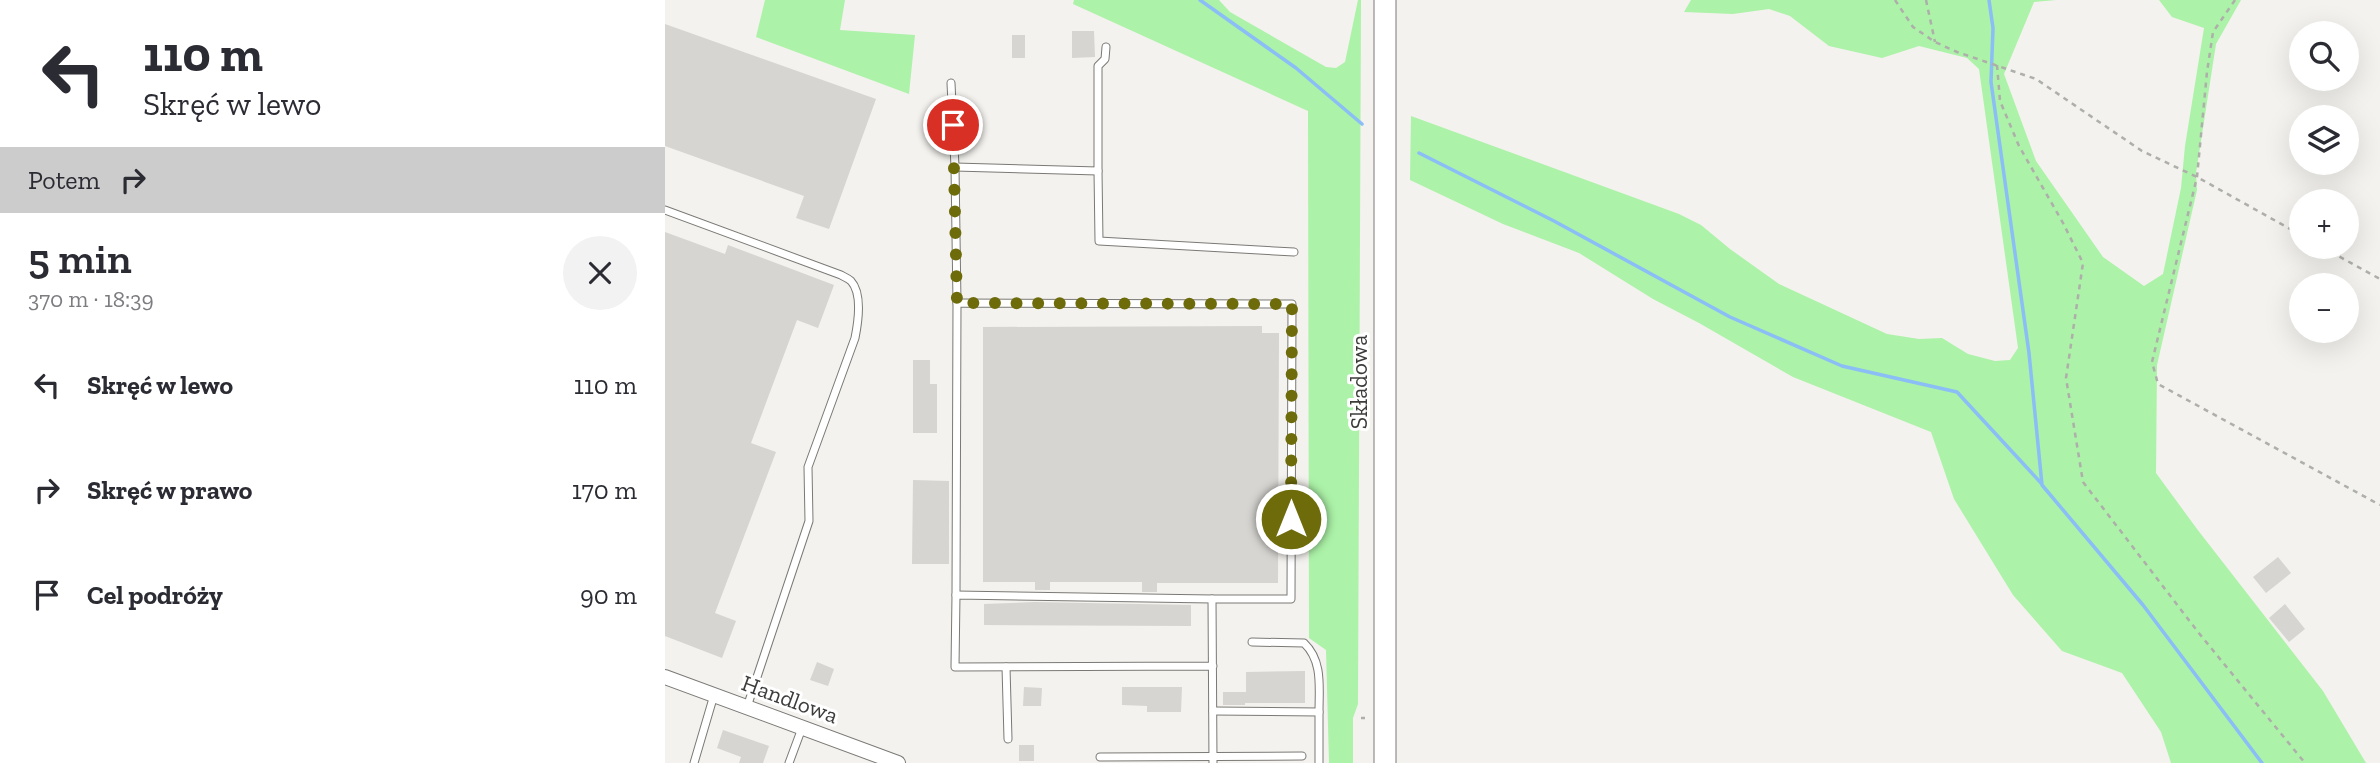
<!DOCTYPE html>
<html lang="pl">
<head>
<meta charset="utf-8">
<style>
	body { margin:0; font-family:"Zilla Slab",serif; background:#f2f2f3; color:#2b2b33; height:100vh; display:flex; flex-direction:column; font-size:26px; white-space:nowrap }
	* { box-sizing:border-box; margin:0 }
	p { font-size:23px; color:#7c7c81 }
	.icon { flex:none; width:38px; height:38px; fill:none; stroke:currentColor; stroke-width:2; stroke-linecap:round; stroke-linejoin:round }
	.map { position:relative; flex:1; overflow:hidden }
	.panel { display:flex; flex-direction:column; background:#fff; width:665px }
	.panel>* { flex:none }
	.banner { background:#fff; color:#2b2b33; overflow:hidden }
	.fabs { position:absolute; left:1624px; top:21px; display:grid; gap:14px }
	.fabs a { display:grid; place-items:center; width:70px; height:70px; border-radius:50%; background:#fff; box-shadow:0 7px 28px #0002; font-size:35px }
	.pin { position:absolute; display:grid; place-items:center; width:60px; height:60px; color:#fff; margin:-30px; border:4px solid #fff; border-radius:50%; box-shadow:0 2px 7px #0007 }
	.me { position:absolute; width:77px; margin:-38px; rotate:0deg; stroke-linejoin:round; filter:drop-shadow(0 0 5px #0008) }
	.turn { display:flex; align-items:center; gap:24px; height:147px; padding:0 28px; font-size:32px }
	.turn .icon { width:91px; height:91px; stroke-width:2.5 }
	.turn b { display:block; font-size:49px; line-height:60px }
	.then { display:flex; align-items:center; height:66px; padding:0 28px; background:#0003; gap:14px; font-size:26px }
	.round { display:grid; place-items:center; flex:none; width:74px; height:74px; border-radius:37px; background:#f2f2f3 }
	.headline { display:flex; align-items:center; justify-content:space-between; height:119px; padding:0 28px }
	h1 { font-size:42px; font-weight:600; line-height:52px }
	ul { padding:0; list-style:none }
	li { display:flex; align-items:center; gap:21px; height:105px; padding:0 28px }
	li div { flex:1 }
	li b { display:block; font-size:26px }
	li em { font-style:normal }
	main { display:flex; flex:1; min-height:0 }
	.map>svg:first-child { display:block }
	.green { fill:#acf2a8 }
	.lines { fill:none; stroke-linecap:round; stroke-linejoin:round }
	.stream { stroke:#8bbdf6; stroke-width:3.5 }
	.building { fill:#d6d5d1 }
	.lane-casing { stroke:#7a7975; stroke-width:9 }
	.street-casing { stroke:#7a7975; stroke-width:16 }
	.secondary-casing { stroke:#7a7975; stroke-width:23 }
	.path { stroke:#aeaeaa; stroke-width:2.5; stroke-dasharray:5 5; stroke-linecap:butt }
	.lane { stroke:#fff; stroke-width:7 }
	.street { stroke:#fff; stroke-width:14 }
	.secondary { stroke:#fff; stroke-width:21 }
	.route { stroke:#6e6c0a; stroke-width:12; stroke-dasharray:0 21.6 }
	.labels { text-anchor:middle; stroke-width:6; stroke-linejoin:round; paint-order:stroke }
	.street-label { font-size:23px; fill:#3c3c3a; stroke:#fff }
</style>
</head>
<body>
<main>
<section class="panel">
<div class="banner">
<div class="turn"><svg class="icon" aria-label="left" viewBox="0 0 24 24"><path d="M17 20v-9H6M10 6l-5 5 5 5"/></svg><div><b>110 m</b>Skręć w lewo</div></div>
<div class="then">Potem<svg class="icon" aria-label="right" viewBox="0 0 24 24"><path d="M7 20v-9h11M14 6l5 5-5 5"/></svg></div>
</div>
<div class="headline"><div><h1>5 min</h1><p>370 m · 18:39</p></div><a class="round"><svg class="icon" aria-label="close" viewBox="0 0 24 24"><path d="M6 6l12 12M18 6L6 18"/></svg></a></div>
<ul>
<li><svg class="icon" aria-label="left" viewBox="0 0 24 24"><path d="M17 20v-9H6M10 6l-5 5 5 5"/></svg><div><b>Skręć w lewo</b></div><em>110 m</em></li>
<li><svg class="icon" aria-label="right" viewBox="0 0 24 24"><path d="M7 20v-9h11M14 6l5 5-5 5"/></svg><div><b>Skręć w prawo</b></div><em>170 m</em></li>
<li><svg class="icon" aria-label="arrive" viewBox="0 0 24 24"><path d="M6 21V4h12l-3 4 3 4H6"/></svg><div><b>Cel podróży</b></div><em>90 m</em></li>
</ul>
</section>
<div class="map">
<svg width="1715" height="763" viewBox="0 0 1715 763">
	<rect width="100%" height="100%" fill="#f3f2ee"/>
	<!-- green -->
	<g class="green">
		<polygon points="100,0 180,0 175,30 250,35 244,94 91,37"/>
		<polygon points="409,0 554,0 565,12 661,67 671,68 680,62 693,0 696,0 693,704 688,718 688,763 664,763 661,650 644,638 643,111 408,4"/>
		<polygon points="1026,0 1391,0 1369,2 1339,74 1371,161 1438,257 1479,286 1498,274 1516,188 1520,146 1539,28 1507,17 1494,0 1576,0 1551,44 1531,173 1532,190 1492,365 1491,473 1532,529 1658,691 1701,763 1506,763 1496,732 1457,673 1397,651 1348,595 1289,499 1266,432 1128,377 1034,323 988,299 914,253 838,224 745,180 746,116 1014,214 1036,225 1065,249 1114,284 1222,334 1254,339 1277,338 1303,354 1330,361 1345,360 1353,348 1314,69 1302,58 1254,46 1217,58 1164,46 1125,16 1104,9 1068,14 1019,12"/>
	</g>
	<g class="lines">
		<!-- stream -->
		<g class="stream">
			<polyline points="535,0 631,68 697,124"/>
			<polyline points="1324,0 1328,28 1326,82 1364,353 1377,485 1478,605 1597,763"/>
			<polyline points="754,153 889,221 1065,317 1177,366 1292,392 1376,483"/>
		</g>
	</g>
	<!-- building -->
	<g class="building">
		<polygon points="0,24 211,99 164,229 131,218 139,196 0,146"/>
		<polygon points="407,31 429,31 430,57 407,58"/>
		<rect x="347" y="35" width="13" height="23"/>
		<polygon points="0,232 60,254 63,245 169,285 153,328 132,320 86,443 111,452 50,613 71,621 57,658 0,636"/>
		<polygon points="597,326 597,333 614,333 613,583 492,583 492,592 477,592 477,582 385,582 385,590 370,590 370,582 318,582 318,327"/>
		<polygon points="248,360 265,360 265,384 272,384 272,433 248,433"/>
		<polygon points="248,480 284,481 284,564 247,564"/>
		<polygon points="1613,557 1626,573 1601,593 1588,577"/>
		<polygon points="370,602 526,605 526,626 319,625 319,604"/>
		<polygon points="1620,604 1640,629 1624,642 1604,618"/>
		<polygon points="152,662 169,669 163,686 145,680"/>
		<polygon points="640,671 640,703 580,703 580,705 558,705 558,692 581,692 581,672"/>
		<polygon points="359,687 377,688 376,706 358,706"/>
		<polygon points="457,687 517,687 516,712 482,712 482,706 457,705"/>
		<polygon points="58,730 104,746 98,763 74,763 76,757 52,748"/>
		<rect x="354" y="745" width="15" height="16"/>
	</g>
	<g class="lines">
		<!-- lane casing -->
		<g class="lane-casing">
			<g id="lane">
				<polyline points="286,83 290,167 292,303"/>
				<polyline points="290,167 433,171 433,66 440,59 441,47"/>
				<polyline points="433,171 434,241 629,252"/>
				<path d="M0,210L176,275C179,277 183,278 186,281C198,294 193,323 190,338L143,467L144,521L82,707"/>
				<polyline points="291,595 292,303 627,304 626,599 547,599"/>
				<path d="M587,642L639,643C658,661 654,687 654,712"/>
				<polyline points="548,666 290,667 291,595 547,599 548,763"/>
				<polyline points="341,667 343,739"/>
				<polyline points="548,711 654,712 654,763"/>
				<polyline points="435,757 637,756"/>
				<polyline points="29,763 49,695"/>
				<polyline points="124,763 137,728"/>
			</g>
		</g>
		<!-- street casing -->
		<g class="street-casing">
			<polyline id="street" points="0,677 233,763"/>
		</g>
		<!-- secondary casing -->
		<g class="secondary-casing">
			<polyline id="secondary" points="720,0 720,763"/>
		</g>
		<!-- path -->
		<g class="path">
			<polyline points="1230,0 1248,27 1270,42 1292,52 1371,79 1477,151 1532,177 1636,235"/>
			<polyline points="1261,0 1270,42"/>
			<polyline points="1570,0 1548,32 1542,72 1532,177 1487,362 1493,384 1715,505"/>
			<polyline points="1332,65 1335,101 1354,146 1398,223 1418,263 1401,378 1418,482 1533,632 1640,763"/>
			<polyline points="1657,247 1715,279"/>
			<polyline points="696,718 700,718"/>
		</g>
		<!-- lane -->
		<use href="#lane" class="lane"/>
		<!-- street -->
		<use href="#street" class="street"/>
		<!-- secondary -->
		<use href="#secondary" class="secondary"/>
	</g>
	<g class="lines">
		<!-- route -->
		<polyline class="route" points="288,125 292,303 627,304 626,519"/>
	</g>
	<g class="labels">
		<!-- street labels -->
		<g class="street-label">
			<text transform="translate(694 382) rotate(-90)" y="8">Składowa</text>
			<text transform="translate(125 699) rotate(20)" y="8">Handlowa</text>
		</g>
	</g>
</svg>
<div class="fabs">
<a><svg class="icon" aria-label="search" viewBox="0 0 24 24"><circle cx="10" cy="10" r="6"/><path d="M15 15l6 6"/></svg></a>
<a><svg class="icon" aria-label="layers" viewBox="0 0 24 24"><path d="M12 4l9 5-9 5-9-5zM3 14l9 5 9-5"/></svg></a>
<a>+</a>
<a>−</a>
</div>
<div class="pin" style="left:288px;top:125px;background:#d93025"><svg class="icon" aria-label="arrive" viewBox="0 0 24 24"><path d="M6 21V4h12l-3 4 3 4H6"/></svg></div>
<svg class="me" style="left:626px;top:519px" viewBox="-20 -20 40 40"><circle r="17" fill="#6e6c0a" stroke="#fff" stroke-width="3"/><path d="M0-11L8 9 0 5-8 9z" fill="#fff"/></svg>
</div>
</main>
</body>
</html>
